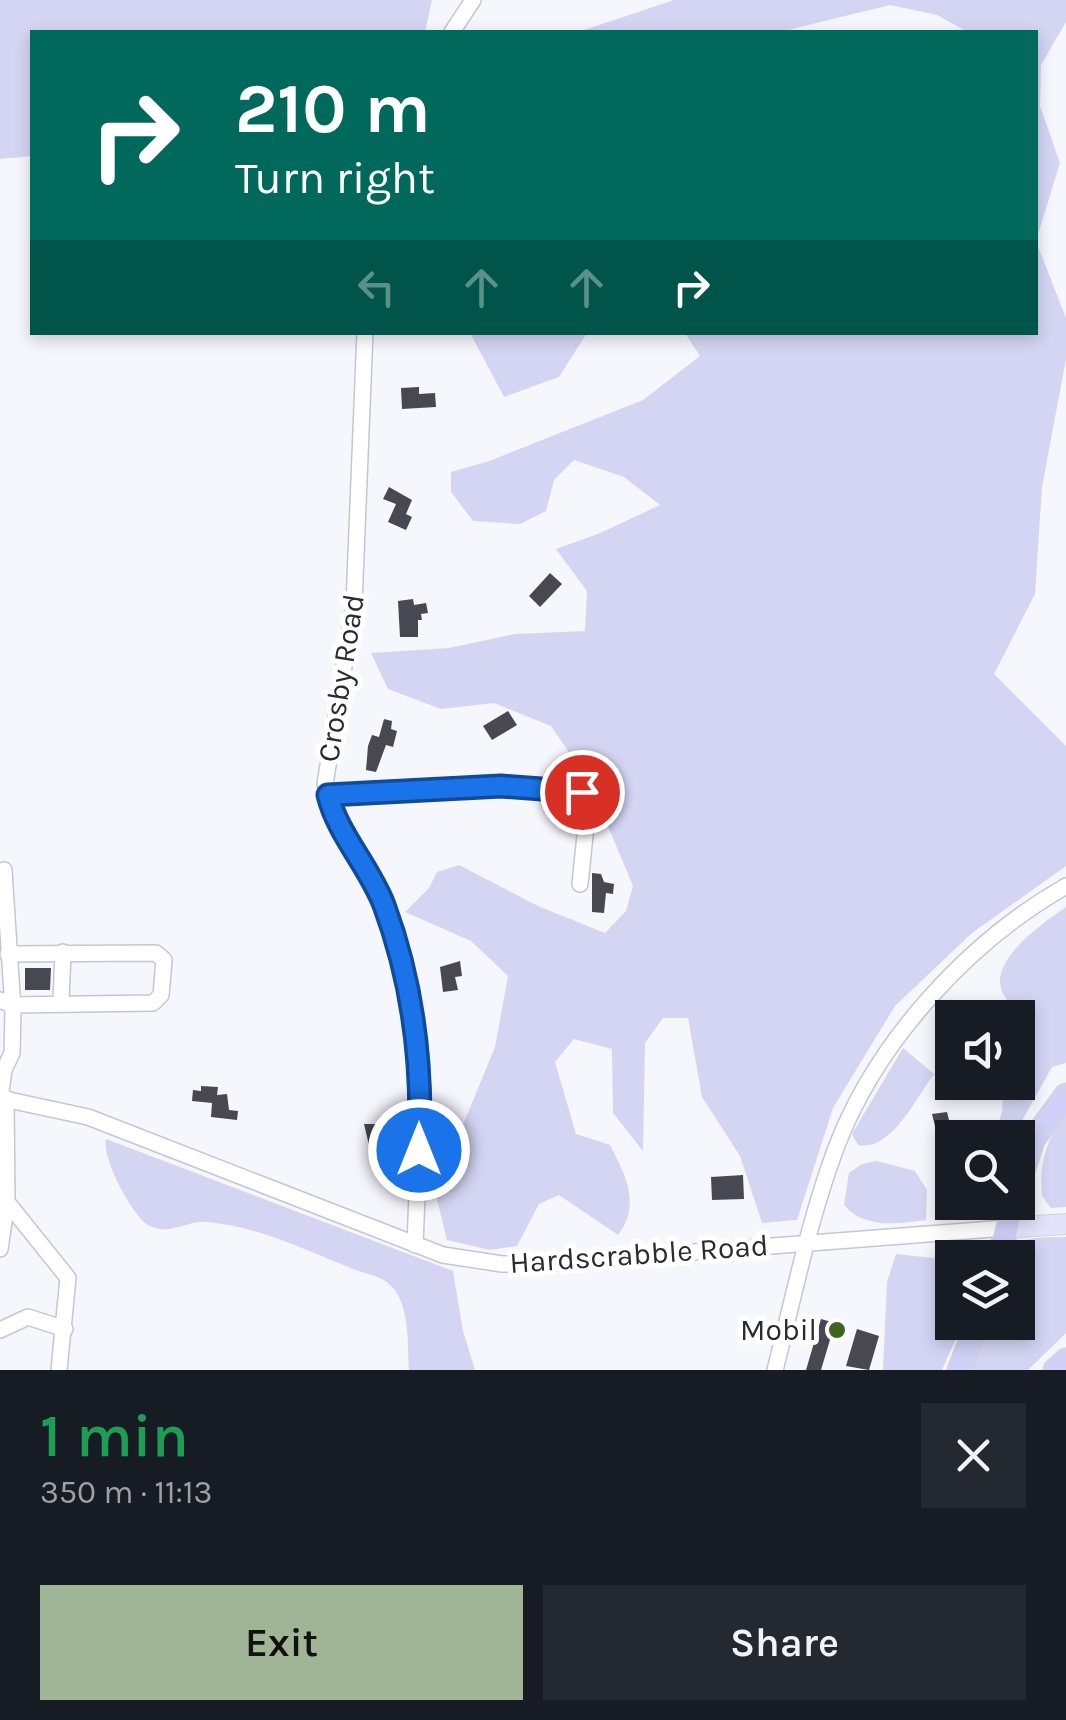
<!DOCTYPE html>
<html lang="en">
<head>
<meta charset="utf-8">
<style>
	body { margin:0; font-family:Karla,sans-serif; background:#242831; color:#f1f3f6; height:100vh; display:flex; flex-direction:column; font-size:38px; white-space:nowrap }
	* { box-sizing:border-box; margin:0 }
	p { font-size:32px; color:#9ea1a6 }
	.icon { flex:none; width:55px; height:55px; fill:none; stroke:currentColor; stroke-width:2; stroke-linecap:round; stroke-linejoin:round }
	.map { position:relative; height:1370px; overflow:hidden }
	.sheet { display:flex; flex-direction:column; background:#171b24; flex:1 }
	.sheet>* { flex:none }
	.top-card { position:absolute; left:30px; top:30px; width:1008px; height:305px; border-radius:0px; box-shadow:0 5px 15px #0003; background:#00695c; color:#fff; overflow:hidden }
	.fabs { position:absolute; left:935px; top:1000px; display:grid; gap:20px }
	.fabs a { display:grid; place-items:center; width:100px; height:100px; border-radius:0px; background:#171b24; box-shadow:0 5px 15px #0003; font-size:50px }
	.pin { position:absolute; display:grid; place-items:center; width:85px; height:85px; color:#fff; margin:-42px; border:5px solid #fff; border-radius:50%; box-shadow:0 2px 10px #0007 }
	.me { position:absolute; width:110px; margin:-55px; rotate:0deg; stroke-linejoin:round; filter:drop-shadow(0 0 8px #0008) }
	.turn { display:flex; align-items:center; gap:35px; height:210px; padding:0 40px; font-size:45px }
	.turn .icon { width:130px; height:130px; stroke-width:2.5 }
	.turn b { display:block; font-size:70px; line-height:85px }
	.lanes { display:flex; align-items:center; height:95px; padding:0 40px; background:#0003; justify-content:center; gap:50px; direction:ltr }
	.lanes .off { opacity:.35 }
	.round { display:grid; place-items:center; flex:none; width:105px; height:105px; border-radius:0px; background:#242831 }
	.summary { display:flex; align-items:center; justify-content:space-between; height:170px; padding:0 40px }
	h1 { font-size:60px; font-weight:600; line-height:75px; color:#1e9e55 }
	.cta { display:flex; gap:20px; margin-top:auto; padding:20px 40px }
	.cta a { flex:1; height:115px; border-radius:0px; background:#a0b496; color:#111; font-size:40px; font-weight:600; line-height:115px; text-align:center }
	.cta a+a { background:#242831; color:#f1f3f6 }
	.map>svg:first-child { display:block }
	.green { fill:#d4d5f3 }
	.building { fill:#484852 }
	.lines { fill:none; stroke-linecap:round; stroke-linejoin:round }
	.minor-casing { stroke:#c5c6d1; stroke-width:18 }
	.major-casing { stroke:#d5d5d5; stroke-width:22 }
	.highway-casing { stroke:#d5d5d5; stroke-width:25 }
	.minor { stroke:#fff; stroke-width:15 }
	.major { stroke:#e3e3fb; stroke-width:20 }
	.highway { stroke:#d0d0f8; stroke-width:22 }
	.route-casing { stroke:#114b97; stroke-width:25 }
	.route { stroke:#1a73e8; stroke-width:18 }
	.poi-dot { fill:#3e6621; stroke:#fff; stroke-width:4 }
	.labels { text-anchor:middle; stroke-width:10; stroke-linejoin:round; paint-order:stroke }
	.street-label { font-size:30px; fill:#2b2b2f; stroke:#fff }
	.poi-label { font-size:30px; fill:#2b2b2f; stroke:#fff; text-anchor:end }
</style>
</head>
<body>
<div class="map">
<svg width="1066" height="1370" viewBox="0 0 1066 1370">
	<rect width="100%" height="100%" fill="#f6f6fd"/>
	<!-- green -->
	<g class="green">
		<polygon points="0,0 432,0 425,32 32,32 32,156 0,159"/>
		<path d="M674,0H1066V22L1041,65L1040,106L1060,163L1036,241L1066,318V359L1042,487L1035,594L994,674L1066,746V866L972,933L895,1006L833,1108L797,1220L762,1223L740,1156L702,1097L688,1018H663L645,1043L643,1151L613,1113L612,1049L574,1039L555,1062L576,1134L610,1145C626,1176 641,1205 618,1235L559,1195L539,1204L517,1246L490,1250L447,1240L432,1179L465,1120L495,1047L508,976L471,941L405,912L429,888L437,872L459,865L538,906L605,933L626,911L633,886L590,783L551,726L494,703L441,709L388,689L371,653L449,648L515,634L585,631L587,591L556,549L598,534L660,505L624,477L574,460L554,480L546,511L520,524L473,521L451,492V472L489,461L643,400L700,356L685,333L1035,332V32H968L937,15L890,5L780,32H578Z"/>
		<polygon points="470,333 587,333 559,377 504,397"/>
		<path d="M1066,907V1063L1052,1067L1013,1137H994L1002,1112L1004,1083L1018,1082V1037L1025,1024V1013C962,980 1034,929 1066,907Z"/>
		<path d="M903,1048L934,1074C916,1098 891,1152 858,1145L852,1134Z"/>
		<path d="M1066,1116V1207L1051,1208L1042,1196C1039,1166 1045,1139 1066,1116Z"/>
		<path d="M106,1139L453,1271L463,1331L475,1370H409C407,1343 411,1302 388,1283C380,1276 363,1273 353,1269C307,1251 257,1226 207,1222C187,1220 169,1237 148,1225C132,1216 101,1156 106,1139Z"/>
		<path d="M877,1161L915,1171L927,1190L926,1220C896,1224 865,1229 844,1205L849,1173L862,1164Z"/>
		<path d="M1066,1237V1333L1028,1370H968L987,1323L1018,1322V1258L1006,1257C1015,1234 1045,1238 1066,1237Z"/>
		<polygon points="896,1254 952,1260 952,1322 963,1323 942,1370 883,1370 887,1282"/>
	</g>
	<!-- building -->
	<g class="building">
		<polygon points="419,387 419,394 435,393 436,407 402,409 401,388"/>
		<polygon points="389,487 412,500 406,514 412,517 406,530 388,522 396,504 383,499"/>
		<polygon points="550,573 562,584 540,607 529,596"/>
		<polygon points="413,599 414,605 426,603 428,613 421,614 422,620 418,620 418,637 400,637 398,601"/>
		<polygon points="508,711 517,725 492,740 483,726"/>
		<polygon points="384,719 392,721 391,729 397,731 393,747 386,745 376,772 366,770 368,746 372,735 379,737"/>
		<polygon points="592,873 601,874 604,882 614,884 613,894 606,893 604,913 592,912"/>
		<polygon points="460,961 462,976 455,977 458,990 443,992 440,967"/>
		<polygon points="25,968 51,968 50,990 25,990"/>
		<polygon points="201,1086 218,1087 217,1095 227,1094 229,1110 238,1111 237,1120 211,1117 212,1103 192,1101 193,1090 201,1091"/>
		<polygon points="947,1112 952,1132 952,1179 948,1180 932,1114"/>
		<polygon points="364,1124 387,1124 390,1145 369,1145"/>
		<polygon points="743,1175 744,1199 712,1200 711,1177"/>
		<polygon points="821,1319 835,1323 821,1370 806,1370"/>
		<polygon points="857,1329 879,1336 869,1370 846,1366"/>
	</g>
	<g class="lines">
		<!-- minor casing -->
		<g class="minor-casing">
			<g id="minor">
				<polyline points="452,32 473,0"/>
				<polyline points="365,332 354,604 325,784 334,819 356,849 383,904 414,1016 420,1118 415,1245"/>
				<polyline points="328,795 501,786 583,792 588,806 580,884"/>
				<polyline points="4,870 13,1010 12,1053 4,1070 0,1098 88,1117 443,1255 502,1264 537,1264 1006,1228"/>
				<polyline points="0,1000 12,1005 153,1003 161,995 164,960 156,953 8,954"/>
				<polyline points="61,1001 63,952"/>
				<polyline points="6,1098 7,1202 68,1278 59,1370"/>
				<polyline points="0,1249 7,1202"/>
				<polyline points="0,1330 28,1317 65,1329"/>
				<path d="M775,1370C794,1296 809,1220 836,1148C876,1042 968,942 1066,886"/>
			</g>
		</g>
		<!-- major casing -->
		<g class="major-casing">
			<polyline id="major" points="1006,1228 1066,1224"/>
		</g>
		<!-- highway casing -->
		<g class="highway-casing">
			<g id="highway">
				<polyline points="1018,1186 1033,1140 1066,1095"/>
				<polyline points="999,1258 1013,1202"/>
				<polyline points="959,1370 978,1322"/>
				<polyline points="1055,1370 1066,1360"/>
			</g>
		</g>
		<!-- minor -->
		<use href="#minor" class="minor"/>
		<!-- major -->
		<use href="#major" class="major"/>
		<!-- highway -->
		<use href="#highway" class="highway"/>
	</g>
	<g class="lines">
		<!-- route casing -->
		<g class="route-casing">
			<path id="route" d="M419,1150C423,1067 413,983 384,905C369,866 338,835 328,795L501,786L582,792"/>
		</g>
		<!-- route -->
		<use href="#route" class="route"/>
	</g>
	<!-- markers -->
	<circle class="poi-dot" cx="837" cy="1330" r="10"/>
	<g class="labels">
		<!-- street labels -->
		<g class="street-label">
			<text transform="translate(341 678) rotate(-81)" y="10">Crosby Road</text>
			<text transform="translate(639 1254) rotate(-4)" y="10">Hardscrabble Road</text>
		</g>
		<!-- poi labels -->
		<g class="poi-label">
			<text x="817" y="1340">Mobil</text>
		</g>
	</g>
</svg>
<div class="fabs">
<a><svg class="icon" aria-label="sound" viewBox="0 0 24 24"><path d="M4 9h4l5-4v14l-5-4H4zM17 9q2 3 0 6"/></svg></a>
<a><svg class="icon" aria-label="search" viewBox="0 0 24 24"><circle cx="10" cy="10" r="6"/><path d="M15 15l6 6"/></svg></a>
<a><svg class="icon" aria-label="layers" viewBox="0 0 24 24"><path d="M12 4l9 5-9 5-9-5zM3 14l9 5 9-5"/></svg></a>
</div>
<div class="pin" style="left:582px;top:792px;background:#d93025"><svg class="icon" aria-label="arrive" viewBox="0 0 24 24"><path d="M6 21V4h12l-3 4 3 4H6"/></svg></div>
<svg class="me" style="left:419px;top:1150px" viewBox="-20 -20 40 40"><circle r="17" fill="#1a73e8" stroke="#fff" stroke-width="3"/><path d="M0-11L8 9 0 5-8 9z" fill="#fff"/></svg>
<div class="top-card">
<div class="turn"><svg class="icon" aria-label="right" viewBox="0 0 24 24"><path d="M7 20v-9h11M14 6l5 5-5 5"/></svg><div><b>210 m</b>Turn right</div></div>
<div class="lanes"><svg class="icon off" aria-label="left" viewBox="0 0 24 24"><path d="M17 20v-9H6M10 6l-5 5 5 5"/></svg><svg class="icon off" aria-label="ahead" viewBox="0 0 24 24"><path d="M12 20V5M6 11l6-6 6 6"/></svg><svg class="icon off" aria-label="ahead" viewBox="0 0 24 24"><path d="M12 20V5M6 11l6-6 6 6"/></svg><svg class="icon" aria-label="right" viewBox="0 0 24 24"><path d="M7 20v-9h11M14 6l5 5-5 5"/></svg></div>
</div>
</div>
<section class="sheet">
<div class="summary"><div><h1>1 min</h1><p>350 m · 11:13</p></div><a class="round"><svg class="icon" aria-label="close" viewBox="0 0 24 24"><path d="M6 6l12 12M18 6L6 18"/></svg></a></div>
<div class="cta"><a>Exit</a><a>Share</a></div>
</section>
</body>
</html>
